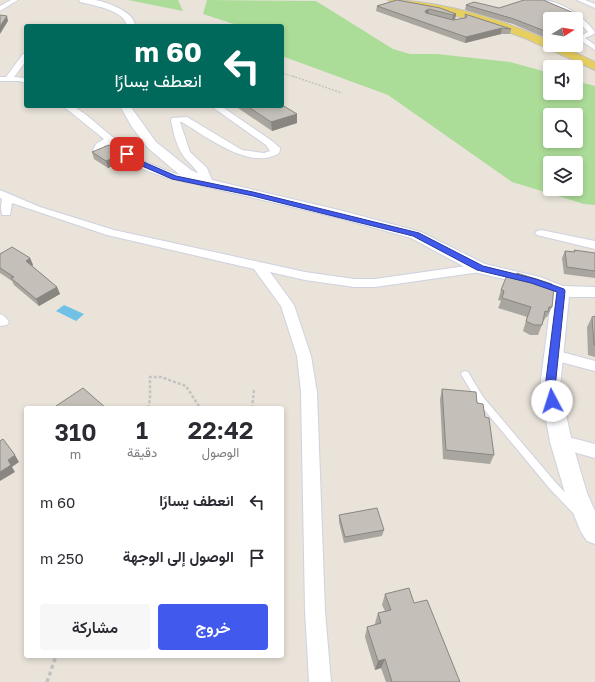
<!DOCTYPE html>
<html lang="ar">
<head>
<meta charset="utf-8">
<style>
	body { margin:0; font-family:"Golos Text",Vazirmatn,sans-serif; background:#f7f7f7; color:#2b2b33; direction:rtl; height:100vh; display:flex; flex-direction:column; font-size:15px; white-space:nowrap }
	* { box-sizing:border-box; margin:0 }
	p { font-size:13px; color:#7c7c81 }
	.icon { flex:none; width:22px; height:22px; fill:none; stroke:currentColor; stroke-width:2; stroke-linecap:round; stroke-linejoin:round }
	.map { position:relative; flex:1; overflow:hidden; direction:ltr }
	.side { position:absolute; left:24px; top:406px; width:260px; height:252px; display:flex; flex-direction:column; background:#fff; border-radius:4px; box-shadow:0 2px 6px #0003; direction:rtl }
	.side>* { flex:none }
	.banner { position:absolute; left:24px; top:24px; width:260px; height:84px; border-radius:4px; box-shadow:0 2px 6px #0003; direction:rtl; background:#00695c; color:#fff; overflow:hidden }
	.needle { width:26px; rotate:79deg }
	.controls { position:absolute; left:543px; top:12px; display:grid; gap:8px }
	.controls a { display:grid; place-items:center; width:40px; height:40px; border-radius:4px; background:#fff; box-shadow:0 2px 6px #0003; font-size:20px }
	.pin { position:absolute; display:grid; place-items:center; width:34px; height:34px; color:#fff; margin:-17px; border-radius:8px; box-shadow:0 2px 6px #0006 }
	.me { position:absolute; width:44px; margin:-22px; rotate:355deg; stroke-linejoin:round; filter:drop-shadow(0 0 3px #0008) }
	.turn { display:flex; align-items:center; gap:14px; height:84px; padding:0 16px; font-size:18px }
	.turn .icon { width:52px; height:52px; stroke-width:2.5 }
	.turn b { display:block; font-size:28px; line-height:34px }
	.eta { display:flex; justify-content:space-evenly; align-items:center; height:68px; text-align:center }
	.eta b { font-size:24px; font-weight:600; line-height:28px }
	.button { display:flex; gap:8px; margin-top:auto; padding:8px 16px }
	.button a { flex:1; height:46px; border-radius:4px; background:#4159ed; color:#fff; font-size:16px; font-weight:600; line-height:46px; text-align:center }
	.button a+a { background:#f7f7f7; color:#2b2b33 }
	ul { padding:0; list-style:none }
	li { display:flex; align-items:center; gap:12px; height:56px; padding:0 16px }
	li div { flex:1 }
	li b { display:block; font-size:15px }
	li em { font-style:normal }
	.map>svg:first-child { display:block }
	.green { fill:#acdd98; fill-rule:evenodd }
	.water { fill:#71c1e6 }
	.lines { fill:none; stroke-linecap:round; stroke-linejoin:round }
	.service-casing { stroke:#ced1df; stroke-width:2 }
	.minor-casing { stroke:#ced1df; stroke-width:2 }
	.tertiary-casing { stroke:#ced1df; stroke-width:2 }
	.primary-casing { stroke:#c3c3c3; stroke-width:2 }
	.path-far3 { stroke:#c3c3c3; stroke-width:1; stroke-dasharray:1.5 1; stroke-linecap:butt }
	.path-far2 { stroke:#c3c3c3; stroke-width:1.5; stroke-dasharray:2 1.5; stroke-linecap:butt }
	.path-far1 { stroke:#c3c3c3; stroke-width:2.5; stroke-dasharray:3 2; stroke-linecap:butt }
	.path { stroke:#c3c3c3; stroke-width:3.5; stroke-dasharray:4 3; stroke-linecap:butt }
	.service { fill:#fff; fill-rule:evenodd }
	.minor { fill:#fff; fill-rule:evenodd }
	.tertiary { fill:#fff; fill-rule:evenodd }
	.primary { fill:#e6ce60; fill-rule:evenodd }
	.wall { fill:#a9a59f }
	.shaded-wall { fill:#898682 }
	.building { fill:#c4c0b9; stroke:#898682 }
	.route { fill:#4159ed; stroke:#2a3a9a }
</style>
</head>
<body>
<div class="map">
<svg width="595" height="682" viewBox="0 0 595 682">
	<rect width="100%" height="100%" fill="#e9e3d9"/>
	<!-- green -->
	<g class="green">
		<polygon points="128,0 178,0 183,11"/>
		<path d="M207,0L316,1L393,49L410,54H437L510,62L550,73V93H576V81L595,86V205L584,204L512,182L388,95L282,56V26H240L203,14ZM550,115H576V141H550ZM550,163H576V189H550Z"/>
	</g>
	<!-- water -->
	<polygon class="water" points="64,305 84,314 76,321 56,311"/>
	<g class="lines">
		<!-- service casing -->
		<g class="service-casing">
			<polygon id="service" points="465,371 468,372 483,397 556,483 579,507 580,510 579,513 576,514 573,513 550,489 477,401 461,374 462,372"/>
		</g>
		<!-- minor casing -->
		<g class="minor-casing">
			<g id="minor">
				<polygon points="11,0 18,0 0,11 0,6"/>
				<path d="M538,0C561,0 582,15 595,32L594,34L585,38L595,45V50L577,38L588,32L576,19L561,10Z"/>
				<polygon points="577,0 585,0 595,4 595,8"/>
				<polygon points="23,54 26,54 26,61 14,77 26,78 26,83 19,81 0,81 0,77 6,77"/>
				<path d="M63,106H73L85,114L140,160L176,174L201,179C197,168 188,163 182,154C176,144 173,131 171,120L172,118L187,117L242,150L264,153L270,151L266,145L211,106H221L272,141L280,148C280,154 278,154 273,156C246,167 205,136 182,122H180L190,152L207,168L213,183L208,186C183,182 155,177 134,164C123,158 119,150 105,145L101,152H95L93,150L96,144L104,139Z"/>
				<polygon points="0,190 40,207 114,230 305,272 354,279 375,279 480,264 484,265 486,268 484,271 480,272 375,287 354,287 305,280 270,272 294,305 311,356 317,392 325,611 331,682 309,682 305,611 301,392 297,356 281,306 254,269 107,235 12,203 10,215 2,215 1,207 2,199 0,198"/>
				<polygon points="541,230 595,241 595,249 537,235 535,233 537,231"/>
				<path d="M0,314C5,316 6,318 9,322L7,325L0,326Z"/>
				<polygon points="554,350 595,361 595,371 549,359 547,355 549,351"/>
				<polygon points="561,435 595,444 595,458 555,447 553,442 555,437"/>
			</g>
		</g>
		<!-- tertiary casing -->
		<g class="tertiary-casing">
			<g id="tertiary">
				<path d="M79,0C84,0 90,0 95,0C107,2 135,12 135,26H127C125,10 92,5 80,2Z"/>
				<polygon points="120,106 130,106 156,142 191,170 212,180 343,211 421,232 485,264 540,277 563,286 595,287 595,297 569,297 560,387 572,442 587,493 595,511 595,544 587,541 581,532 565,493 550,442 540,387 552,294 529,285 474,272 411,238 339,218 203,186 181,176 148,148 132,127"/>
			</g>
		</g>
		<!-- primary casing -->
		<g class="primary-casing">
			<path id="primary" d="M388,0C440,0 503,20 550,41V45H559L595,62V70L527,39L489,25L453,15L393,3Z"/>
		</g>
		<!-- path-far3 -->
		<polyline class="path-far3" points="282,73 295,77"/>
		<!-- path-far2 -->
		<polyline class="path-far2" points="292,76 342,93"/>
		<!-- path-far1 -->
		<g class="path-far1">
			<polyline points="148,408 150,399 150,377 161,377 186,386 200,408"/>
			<polyline points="252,408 254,390"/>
		</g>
		<!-- path -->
		<polyline class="path" points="47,682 56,656"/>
		<!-- service -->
		<use href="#service" class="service"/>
		<!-- minor -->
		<use href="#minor" class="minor"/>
		<!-- tertiary -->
		<use href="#tertiary" class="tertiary"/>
		<!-- primary -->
		<use href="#primary" class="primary"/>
	</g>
	<!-- wall -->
	<g class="wall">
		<polygon points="397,0 456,14 455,19 454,20 464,18 465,14 511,29 510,34 501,34 465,43 376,11 377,6"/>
		<polygon points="466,5 499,8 581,19 579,25 550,19 550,38 548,39 513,24 465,10"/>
		<polygon points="235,106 282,106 297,123 272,131"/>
		<polygon points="92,152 123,154 125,161 108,168 94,159"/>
		<polygon points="574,250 595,253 595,278 564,274 562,258 565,251 574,252"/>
		<polygon points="0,254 30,258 33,265 32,266 57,287 60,294 39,306 14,285 12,281 0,273"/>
		<polygon points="551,286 552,307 547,317 546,317 543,322 538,335 530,335 523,331 527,317 498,308 501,301 498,300 501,290"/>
		<polygon points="595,316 595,357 588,355 587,327 592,317"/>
		<polygon points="442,389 485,417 494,455 490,464 443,459 440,399"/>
		<polygon points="339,515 384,530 382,536 344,543 339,522"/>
		<polygon points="385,594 414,603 460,682 386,682 381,668 375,670 365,637 367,627 376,625 375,623 378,613 385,611 382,605"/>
	</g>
	<!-- shaded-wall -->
	<g class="shaded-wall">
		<polygon points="429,9 428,15 425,17 425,11"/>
		<polygon points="456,14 455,19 452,20 453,15"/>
		<polygon points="7,16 8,21 0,34 0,26"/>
		<polygon points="581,19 579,25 576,25 576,20"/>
		<polygon points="502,28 501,34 465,43 466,37"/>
		<polygon points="550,33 550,38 548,39"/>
		<polygon points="297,114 297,123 272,131 271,122"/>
		<polygon points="123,154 125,161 108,168 106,161"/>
		<polygon points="30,258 33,265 29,268 26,261"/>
		<polygon points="57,287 60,294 39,306 36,299"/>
		<polygon points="15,455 19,462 12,467 15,472 0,481 0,472 8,460"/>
		<polygon points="385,659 381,668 375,670 378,661"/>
	</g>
	<!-- building -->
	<g class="building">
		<polygon points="397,0 440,8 456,14 453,15 429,9 425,11 426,13 453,20 465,18 467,17 465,14 511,29 502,28 466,37 377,6"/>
		<polygon points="524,0 543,0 574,13 581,19 576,20 576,19 550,19 550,25 548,25 550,26 550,33 514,19 466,5 474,2 499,8"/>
		<polygon points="0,15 7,16 0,26"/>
		<polygon points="282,105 297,114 271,122 247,106 282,106"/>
		<polygon points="109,145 123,154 106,161 92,152"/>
		<polygon points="12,247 30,258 26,261 57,287 36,299 11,278 14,277 0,268 0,254"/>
		<polygon points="574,250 595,253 595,271 567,267 565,251 575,252"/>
		<polygon points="517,273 552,284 551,286 554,287 552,307 549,307 548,312 545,311 542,325 534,325 526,321 531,307 502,298 504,291 501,290 507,275 515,278"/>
		<polygon points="595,316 595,345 594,345 592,317"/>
		<polygon points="83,388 106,408 53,408"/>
		<polygon points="442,389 476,392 477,403 483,404 485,417 489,418 494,455 446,450"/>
		<polygon points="3,439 15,455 8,460 11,465 0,472 0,441"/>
		<polygon points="377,508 384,530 345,537 339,515"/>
		<polygon points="409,588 414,603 427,600 460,682 392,682 385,659 378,661 367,627 381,623 378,613 391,610 385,594"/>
	</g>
	<!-- route -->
	<polygon class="route" points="125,152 129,152 139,160 176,176 253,192 419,233 483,266 536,279 564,289 565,291 555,388 557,401 556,403 549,403 545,388 557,292 531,283 477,270 413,236 253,196 172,179 135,163 125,155"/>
</svg>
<div class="controls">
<a><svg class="needle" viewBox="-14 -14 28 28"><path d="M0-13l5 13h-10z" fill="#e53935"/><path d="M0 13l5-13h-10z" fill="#7c7c81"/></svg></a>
<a><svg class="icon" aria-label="sound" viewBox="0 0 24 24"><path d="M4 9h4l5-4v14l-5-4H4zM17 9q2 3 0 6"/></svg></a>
<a><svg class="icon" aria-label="search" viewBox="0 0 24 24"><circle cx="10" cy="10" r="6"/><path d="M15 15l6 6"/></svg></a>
<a><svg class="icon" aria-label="layers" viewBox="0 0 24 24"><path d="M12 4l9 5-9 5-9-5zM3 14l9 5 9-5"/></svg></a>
</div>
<div class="pin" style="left:127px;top:154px;background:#d93025"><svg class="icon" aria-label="arrive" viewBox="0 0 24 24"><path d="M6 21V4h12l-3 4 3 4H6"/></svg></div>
<svg class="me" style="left:552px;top:401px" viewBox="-20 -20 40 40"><circle r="19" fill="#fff"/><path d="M0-13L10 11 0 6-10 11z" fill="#4159ed"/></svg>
<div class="banner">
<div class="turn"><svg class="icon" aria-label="left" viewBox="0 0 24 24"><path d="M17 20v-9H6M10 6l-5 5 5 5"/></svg><div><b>60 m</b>انعطف يسارًا</div></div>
</div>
<section class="side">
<div class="eta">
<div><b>22:42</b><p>الوصول</p></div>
<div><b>1</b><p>دقيقة</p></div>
<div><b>310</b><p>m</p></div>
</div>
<ul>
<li><svg class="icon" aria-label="left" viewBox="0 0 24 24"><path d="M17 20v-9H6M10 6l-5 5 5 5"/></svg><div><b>انعطف يسارًا</b></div><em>60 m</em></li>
<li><svg class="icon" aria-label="arrive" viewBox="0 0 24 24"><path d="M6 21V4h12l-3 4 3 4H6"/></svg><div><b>الوصول إلى الوجهة</b></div><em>250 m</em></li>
</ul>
<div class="button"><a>خروج</a><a>مشاركة</a></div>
</section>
</div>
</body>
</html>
